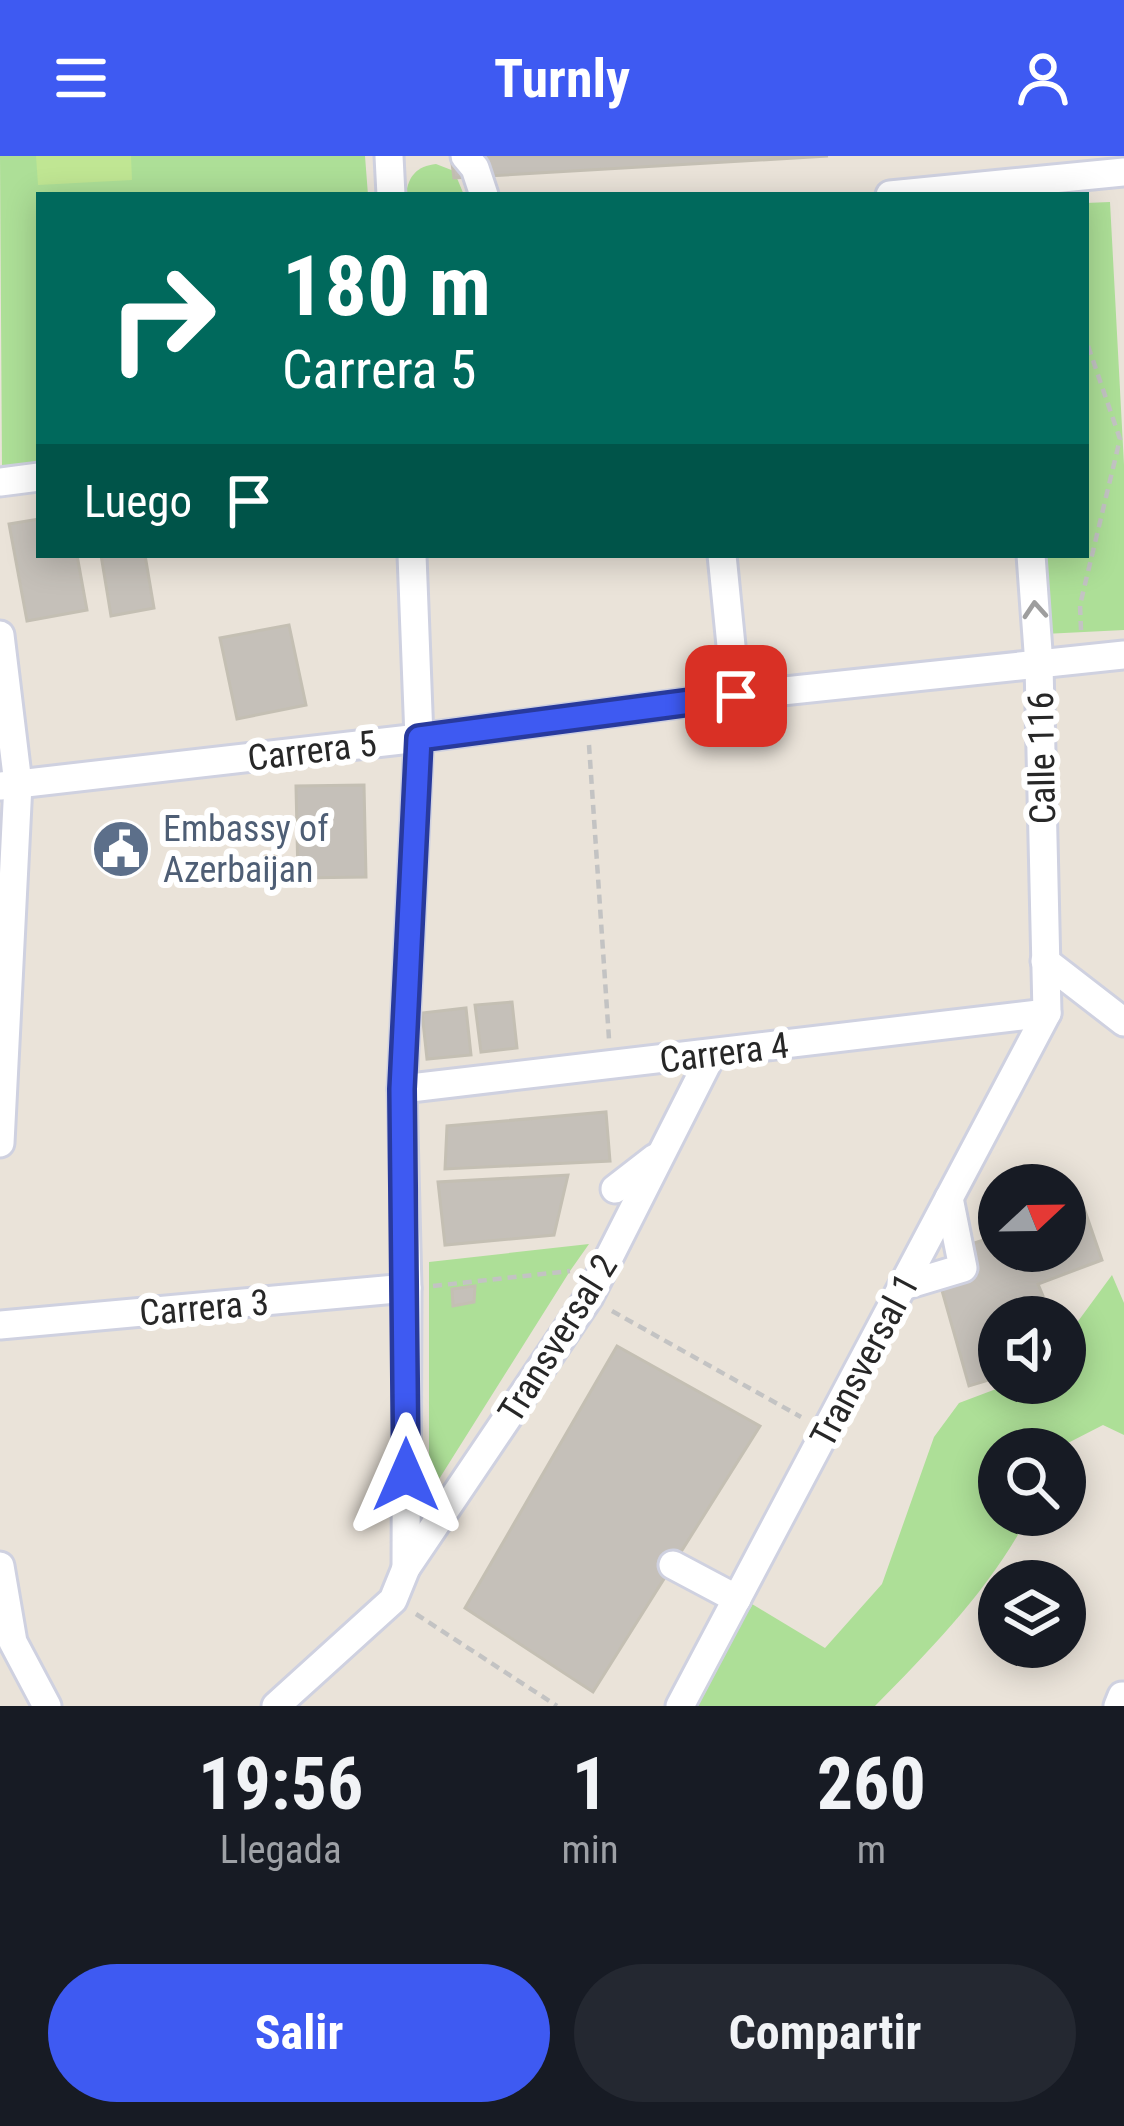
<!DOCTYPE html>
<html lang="es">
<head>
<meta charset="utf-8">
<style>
	body { margin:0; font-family:"Roboto Condensed",sans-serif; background:#242831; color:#f1f3f6; height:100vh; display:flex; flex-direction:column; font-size:45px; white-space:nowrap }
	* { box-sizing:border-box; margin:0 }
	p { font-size:39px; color:#9ea1a6 }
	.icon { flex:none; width:66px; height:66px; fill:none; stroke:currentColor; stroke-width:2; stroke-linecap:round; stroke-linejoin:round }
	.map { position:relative; height:1550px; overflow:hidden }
	.drawer { display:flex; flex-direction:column; background:#171b24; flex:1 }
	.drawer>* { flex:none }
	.top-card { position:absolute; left:36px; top:36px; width:1053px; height:366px; border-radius:0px; box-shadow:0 6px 30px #0003; background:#00695c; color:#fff; overflow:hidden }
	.needle { width:78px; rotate:68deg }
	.controls { position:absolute; left:978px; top:1008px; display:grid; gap:24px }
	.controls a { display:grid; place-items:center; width:108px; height:108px; border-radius:50%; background:#171b24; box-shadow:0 6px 30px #0003; font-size:60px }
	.pin { position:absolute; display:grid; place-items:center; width:102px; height:102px; color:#fff; margin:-51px; border-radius:24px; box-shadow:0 6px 18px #0006 }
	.me { position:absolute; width:132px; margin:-66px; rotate:0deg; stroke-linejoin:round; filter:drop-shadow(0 0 9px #0008) }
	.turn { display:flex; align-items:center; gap:42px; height:252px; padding:0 48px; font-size:54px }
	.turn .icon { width:156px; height:156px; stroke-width:2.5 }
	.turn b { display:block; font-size:84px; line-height:102px }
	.then { display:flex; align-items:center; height:114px; padding:0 48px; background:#0003; gap:24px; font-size:45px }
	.eta { display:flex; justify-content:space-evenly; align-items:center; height:204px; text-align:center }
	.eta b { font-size:72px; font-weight:700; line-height:84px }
	.button { display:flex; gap:24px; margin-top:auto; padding:24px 48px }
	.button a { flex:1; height:138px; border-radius:72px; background:#3e5af2; color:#fff; font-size:48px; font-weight:700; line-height:138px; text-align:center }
	.button a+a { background:#242831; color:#f1f3f6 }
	header { display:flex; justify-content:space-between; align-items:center; height:156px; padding:0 48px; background:#3e5af2; color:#fff; font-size:54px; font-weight:700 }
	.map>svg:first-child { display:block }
	.green { fill:#addf97 }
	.pitch { fill:#c0e693 }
	.building { fill:#c5c0b9; stroke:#c4bfb3; stroke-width:3 }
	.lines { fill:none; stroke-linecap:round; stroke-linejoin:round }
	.minor-casing { stroke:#cfd1e0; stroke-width:33 }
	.path { stroke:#c3c3c3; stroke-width:4.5; stroke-dasharray:9 6; stroke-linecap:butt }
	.minor { stroke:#fff; stroke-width:27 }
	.oneway { stroke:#9e9e9e }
	.route-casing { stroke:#283a9d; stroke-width:30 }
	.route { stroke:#3e5af2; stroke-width:21 }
	.labels { text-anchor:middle; stroke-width:12; stroke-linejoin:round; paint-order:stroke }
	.street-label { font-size:36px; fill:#272727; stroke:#fff }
	.service-label { font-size:36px; fill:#4e5e75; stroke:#fff; text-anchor:start }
</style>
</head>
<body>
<header><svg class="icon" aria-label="menu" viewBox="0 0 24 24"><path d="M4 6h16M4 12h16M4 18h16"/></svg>Turnly<svg class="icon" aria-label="person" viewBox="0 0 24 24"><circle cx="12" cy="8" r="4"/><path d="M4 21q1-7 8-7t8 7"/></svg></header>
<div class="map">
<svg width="1124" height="1550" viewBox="0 0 1124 1550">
	<rect width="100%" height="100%" fill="#eae3d9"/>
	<!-- green -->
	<g class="green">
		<polygon points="0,0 365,0 368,39 39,39 39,309 2,314"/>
		<path d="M436,8L454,15L464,39H406C408,20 417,10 436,8Z"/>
		<polygon points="1110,46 1124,309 1124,474 1044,478 1040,399 1086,399 1086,47"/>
		<polygon points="589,1088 570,1115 429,1339 429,1106"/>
		<path d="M1112,1119L1124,1147V1279L1103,1269L1066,1288L1063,1293H999V1359H1029C990,1433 933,1491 875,1550H698L752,1448L825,1492L882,1428L934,1281L959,1247L1012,1227H1065V1183Z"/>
	</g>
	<!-- pitch -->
	<polygon class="pitch" points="36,0 131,0 132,24 38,29"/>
	<!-- building -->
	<g class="building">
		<polygon points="451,0 828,0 454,22"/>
		<polygon points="39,363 39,399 77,399 87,454 27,465 9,368"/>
		<polygon points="101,399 145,399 154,452 111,460"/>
		<polygon points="289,469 306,549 237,563 220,482"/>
		<polygon points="364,629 366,721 298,722 296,630"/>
		<polygon points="512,846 517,892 481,896 475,849"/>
		<polygon points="466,852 471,899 427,903 422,857"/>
		<polygon points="606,956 610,1005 445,1013 447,970"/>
		<polygon points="568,1019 554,1079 445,1089 438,1026"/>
		<polygon points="1084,1052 1102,1104 1038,1128 1043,1140 1027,1152 1029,1161 999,1161 999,1221 969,1230 941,1131 971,1088 999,1079 999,1095 1065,1095 1065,1058"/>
		<polygon points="475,1130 474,1146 453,1150 452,1133"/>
		<polygon points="617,1190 760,1270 593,1536 465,1452"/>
	</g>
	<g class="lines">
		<!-- minor casing -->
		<g class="minor-casing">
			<g id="minor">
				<polyline points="389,0 391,39"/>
				<polyline points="465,0 475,12 484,39"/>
				<polyline points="890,39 1124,16"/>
				<polyline points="0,326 39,321"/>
				<polyline points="722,399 736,540"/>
				<polyline points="0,479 18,628 0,987"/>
				<polyline points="0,630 419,582 736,540 1124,499"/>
				<polyline points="1045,805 1124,866"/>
				<polyline points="402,933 1047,857"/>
				<polyline points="615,1033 655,1002"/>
				<polyline points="903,1130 963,1112 949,1042"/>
				<polyline points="0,1169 407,1132"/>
				<polyline points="673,1409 737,1443"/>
				<polyline points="0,1410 13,1486 47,1550"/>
				<polyline points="406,1412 407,1132 402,933 419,582 412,399"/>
				<polyline points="276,1550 393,1444 406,1412 589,1141 712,898"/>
				<polyline points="680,1550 1047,857 1039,509 1031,399"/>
				<polyline points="1118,1550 1122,1540"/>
			</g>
		</g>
		<!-- path -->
		<g class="path">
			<polyline points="1081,474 1080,449 1120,283 1086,184"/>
			<polyline points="589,589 609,883"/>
			<polyline points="433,1130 570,1115"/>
			<polyline points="612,1155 801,1261"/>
			<polyline points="416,1458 557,1550"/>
		</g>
		<!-- minor -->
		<use href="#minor" class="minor"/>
	</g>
	<!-- one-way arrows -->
	<defs><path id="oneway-chevron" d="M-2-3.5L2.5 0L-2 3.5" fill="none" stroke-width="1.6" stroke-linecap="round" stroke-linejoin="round" transform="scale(3)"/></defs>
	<use class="oneway" href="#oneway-chevron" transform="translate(1035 454) rotate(-94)"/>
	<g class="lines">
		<!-- route casing -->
		<g class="route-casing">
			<polyline id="route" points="406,1319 402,933 419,582 736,540"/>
		</g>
		<!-- route -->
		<use href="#route" class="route"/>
	</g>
	<!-- icons -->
	<defs>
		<g id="civic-disc" transform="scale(3)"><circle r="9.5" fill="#5c6f8a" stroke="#fff"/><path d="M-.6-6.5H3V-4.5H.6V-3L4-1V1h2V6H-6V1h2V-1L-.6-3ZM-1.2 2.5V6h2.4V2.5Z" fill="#fff"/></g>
	</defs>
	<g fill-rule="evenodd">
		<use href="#civic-disc" x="121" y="693"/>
	</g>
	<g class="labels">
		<!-- street labels -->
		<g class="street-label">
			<text transform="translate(312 594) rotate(-7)" y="13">Carrera 5</text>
			<text transform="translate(1041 602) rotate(-91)" y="13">Calle 116</text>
			<text transform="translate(724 896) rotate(-7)" y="13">Carrera 4</text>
			<text transform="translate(204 1151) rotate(-5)" y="13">Carrera 3</text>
			<text transform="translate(557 1182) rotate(-58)" y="13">Transversal 2</text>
			<text transform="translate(864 1204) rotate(-62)" y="13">Transversal 1</text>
		</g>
		<!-- service labels -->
		<g class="service-label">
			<text x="163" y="685">Embassy of<tspan x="163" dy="41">Azerbaijan</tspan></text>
		</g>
	</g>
</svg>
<div class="controls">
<a><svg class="needle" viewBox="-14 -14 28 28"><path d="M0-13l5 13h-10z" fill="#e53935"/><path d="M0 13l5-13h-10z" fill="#9ea1a6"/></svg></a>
<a><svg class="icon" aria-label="sound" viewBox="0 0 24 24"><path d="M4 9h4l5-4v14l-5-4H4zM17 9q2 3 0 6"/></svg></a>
<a><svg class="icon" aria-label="search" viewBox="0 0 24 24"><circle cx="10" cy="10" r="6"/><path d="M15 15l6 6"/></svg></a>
<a><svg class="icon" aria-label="layers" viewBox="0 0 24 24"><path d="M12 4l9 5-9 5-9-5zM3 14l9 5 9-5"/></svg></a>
</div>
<div class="pin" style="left:736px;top:540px;background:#d93025"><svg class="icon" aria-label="arrive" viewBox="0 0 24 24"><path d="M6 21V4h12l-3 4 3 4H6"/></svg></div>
<svg class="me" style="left:406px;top:1319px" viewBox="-20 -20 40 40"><path d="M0-17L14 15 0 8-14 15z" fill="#3e5af2" stroke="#fff" stroke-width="4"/></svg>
<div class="top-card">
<div class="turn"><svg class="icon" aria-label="right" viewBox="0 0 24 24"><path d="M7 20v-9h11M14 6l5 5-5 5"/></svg><div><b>180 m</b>Carrera 5</div></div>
<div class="then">Luego<svg class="icon" aria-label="arrive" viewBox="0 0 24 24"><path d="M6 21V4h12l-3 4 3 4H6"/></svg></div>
</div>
</div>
<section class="drawer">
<div class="eta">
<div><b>19:56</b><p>Llegada</p></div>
<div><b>1</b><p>min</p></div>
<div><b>260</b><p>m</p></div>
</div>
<div class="button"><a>Salir</a><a>Compartir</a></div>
</section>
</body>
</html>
